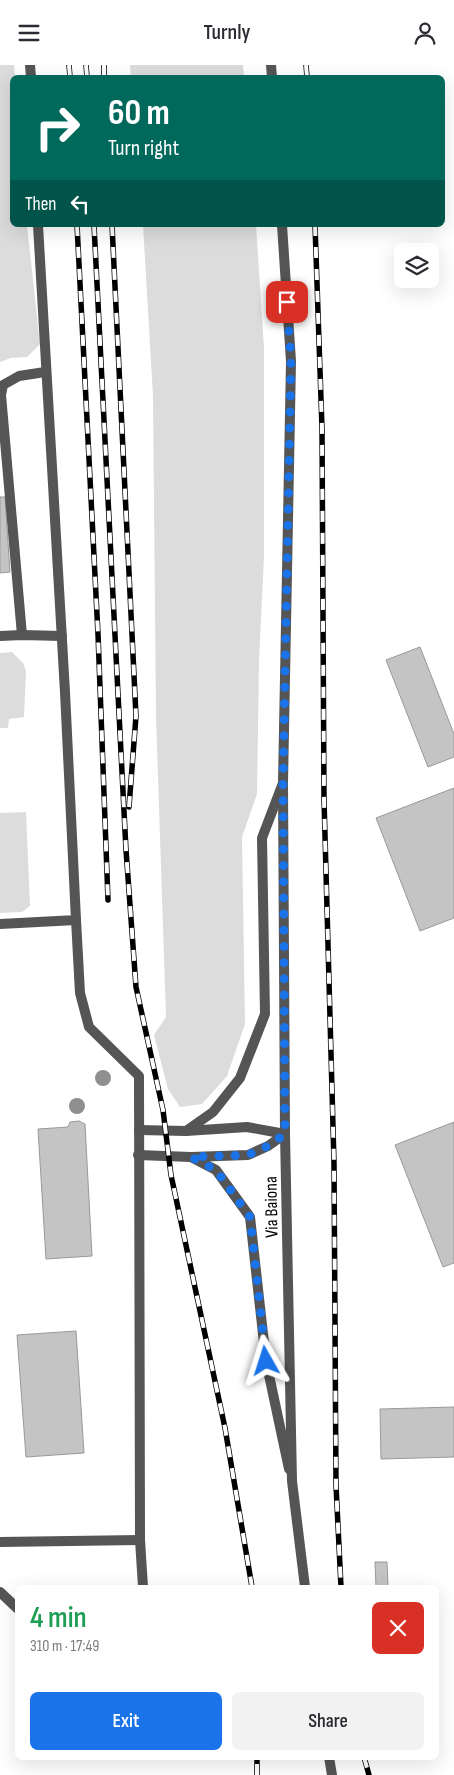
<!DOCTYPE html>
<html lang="en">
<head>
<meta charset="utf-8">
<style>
	body { margin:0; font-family:"Sofia Sans Condensed",sans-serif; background:#f2f2f3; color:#2b2b33; height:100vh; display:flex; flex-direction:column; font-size:19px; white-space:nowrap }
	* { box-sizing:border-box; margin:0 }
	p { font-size:16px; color:#7c7c81 }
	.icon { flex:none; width:28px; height:28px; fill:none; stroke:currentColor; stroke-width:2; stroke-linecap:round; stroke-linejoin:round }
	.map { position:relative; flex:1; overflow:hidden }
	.sheet { position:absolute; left:15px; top:1520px; width:424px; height:175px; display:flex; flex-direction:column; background:#fff; border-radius:8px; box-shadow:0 5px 20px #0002 }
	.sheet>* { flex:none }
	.banner { position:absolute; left:10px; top:10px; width:435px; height:152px; border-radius:8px; box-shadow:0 5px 20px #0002; background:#00695c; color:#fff; overflow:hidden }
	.controls { position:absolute; left:394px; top:178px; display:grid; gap:10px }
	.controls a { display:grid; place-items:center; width:45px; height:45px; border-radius:8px; background:#fff; box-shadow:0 5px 20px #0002; font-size:25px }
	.pin { position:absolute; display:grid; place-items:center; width:42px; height:42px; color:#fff; margin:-21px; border-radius:10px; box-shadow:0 2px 8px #0006 }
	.me { position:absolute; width:55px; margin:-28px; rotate:354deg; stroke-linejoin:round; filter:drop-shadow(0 0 4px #0008) }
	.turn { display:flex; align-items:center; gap:18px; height:105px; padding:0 15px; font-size:22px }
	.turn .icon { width:65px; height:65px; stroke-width:2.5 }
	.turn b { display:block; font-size:35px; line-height:42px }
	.then { display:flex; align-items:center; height:48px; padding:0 15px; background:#0003; gap:10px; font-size:19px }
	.round { display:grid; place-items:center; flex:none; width:52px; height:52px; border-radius:8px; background:#f2f2f3 }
	.head { display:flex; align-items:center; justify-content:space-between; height:85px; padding:0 15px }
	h1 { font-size:30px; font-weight:600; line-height:38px; color:#1e9e55 }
	.button { display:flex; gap:10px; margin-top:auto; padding:10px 15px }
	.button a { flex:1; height:58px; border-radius:8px; background:#1a73e8; color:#fff; font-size:20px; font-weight:600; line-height:58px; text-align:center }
	.button a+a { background:#f2f2f3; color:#2b2b33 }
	header { display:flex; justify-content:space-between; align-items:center; height:65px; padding:0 15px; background:#fff; font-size:22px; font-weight:600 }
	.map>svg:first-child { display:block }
	.green { fill:#dcdcdc }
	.building { fill:#c4c4c4; stroke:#999 }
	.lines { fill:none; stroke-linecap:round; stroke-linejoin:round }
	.service { stroke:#555; stroke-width:10 }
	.minor { stroke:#555; stroke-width:10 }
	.rail-casing { stroke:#000; stroke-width:5.5 }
	.rail { stroke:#fff; stroke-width:4; stroke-dasharray:11; stroke-linecap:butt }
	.tree { fill:#8f8f8f }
	.route { stroke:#1a73e8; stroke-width:9; stroke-dasharray:0 16.2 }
	.labels { text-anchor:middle; stroke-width:4.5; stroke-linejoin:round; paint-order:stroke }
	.street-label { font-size:18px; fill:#000; stroke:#fff }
</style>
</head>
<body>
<header><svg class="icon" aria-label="menu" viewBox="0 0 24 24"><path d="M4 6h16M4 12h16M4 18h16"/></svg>Turnly<svg class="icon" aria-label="person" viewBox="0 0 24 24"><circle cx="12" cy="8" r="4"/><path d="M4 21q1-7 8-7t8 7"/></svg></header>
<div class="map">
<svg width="454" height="1710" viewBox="0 0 454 1710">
	<rect width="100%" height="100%" fill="#fff"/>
	<!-- green -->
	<g class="green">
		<polygon points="0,0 14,0 15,12 12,12 12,160 27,160 40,279 27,292 11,293 0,297"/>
		<polygon points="130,0 243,0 244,12 131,12"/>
		<polygon points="143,160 256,160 264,283 264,492 259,595 257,729 242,772 245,959 227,1011 202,1039 180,1042 168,1024 154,970 166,952 156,651 153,331"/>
		<polygon points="12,587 23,598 26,606 24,652 9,654 8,663 0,663 0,588"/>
		<polygon points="26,747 30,841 22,847 0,848 0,748"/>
	</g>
	<!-- building -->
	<g class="building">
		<polygon points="0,432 5,432 10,507 0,508"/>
		<polygon points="420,582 454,669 454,692 428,702 386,595"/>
		<polygon points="454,723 454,853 420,866 376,753"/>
		<polygon points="79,1056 85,1059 92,1191 46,1194 38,1064 68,1062 70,1057"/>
		<polygon points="454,1057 454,1198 443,1202 395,1080"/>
		<polygon points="76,1266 84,1388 26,1392 17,1270"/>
		<polygon points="454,1342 454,1392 381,1394 380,1344"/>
		<polygon points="375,1497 387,1497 388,1522 376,1522"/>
	</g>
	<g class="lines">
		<!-- service -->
		<g class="service">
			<polyline points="30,0 31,12"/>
			<polyline points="22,570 1,330 3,320 19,311 45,307"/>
			<polyline points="0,571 22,570 62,571"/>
			<polyline points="76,855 80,928 89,962 139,1011 140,1475 143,1522"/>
			<polyline points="0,859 76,855 65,627 38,160"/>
			<polyline points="139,1065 186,1066 247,1062 285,1069"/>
			<polyline points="186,1066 213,1047 240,1013 265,949 262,773 283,718"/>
			<polyline points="138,1090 191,1092 248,1090 268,1081 285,1069"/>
			<polyline points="191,1092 216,1105 250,1152 266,1296 289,1404"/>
			<polyline points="0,1477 140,1475"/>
			<polyline points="0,1527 18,1544"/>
		</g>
		<!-- minor -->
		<g class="minor">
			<polyline points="271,0 272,12"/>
			<polyline points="282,160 291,296 283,718 285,1069 292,1416 305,1522"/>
			<polyline points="329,1692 332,1710"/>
		</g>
		<!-- rail casing -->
		<g class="rail-casing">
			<g id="rail">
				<polyline points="69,0 70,12"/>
				<polyline points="86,0 87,12"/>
				<polyline points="104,0 104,12"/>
				<polyline points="306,0 307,12"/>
				<polyline points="77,160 98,569 108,835"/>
				<polyline points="94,160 126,785 136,922 163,1045 171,1110 225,1363 252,1522"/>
				<polyline points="112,160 136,651 129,742"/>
				<polyline points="315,160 322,363 324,734 334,1098 336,1420 341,1522"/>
				<polyline points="364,1692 369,1710"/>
				<polyline points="257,1710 257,1692"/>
			</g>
		</g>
		<!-- rail -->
		<use href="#rail" class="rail"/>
	</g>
	<!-- trees -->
	<g class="tree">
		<circle cx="103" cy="1013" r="8"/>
		<circle cx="77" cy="1041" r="8"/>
	</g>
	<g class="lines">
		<!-- route -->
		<polyline class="route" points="266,1296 250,1152 216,1105 191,1092 248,1090 268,1081 285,1069 283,718 291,296 287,237"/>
	</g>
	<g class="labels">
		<!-- street labels -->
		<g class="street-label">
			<text transform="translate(271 1142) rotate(-91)" y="6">Via Baiona</text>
		</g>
	</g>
</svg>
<div class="controls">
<a><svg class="icon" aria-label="layers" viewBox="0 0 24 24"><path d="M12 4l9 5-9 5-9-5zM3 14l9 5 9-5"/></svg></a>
</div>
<div class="pin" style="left:287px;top:237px;background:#d93025"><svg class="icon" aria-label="arrive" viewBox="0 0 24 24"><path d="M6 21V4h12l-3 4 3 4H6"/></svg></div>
<svg class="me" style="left:266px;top:1296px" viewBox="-20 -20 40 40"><path d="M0-17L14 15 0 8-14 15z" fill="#1a73e8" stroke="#fff" stroke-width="4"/></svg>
<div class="banner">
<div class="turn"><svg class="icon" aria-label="right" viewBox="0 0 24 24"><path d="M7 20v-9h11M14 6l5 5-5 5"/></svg><div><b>60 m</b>Turn right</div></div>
<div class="then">Then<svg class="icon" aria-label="left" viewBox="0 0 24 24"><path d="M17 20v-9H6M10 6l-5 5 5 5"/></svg></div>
</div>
<section class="sheet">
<div class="head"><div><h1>4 min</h1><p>310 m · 17:49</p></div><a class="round" style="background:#d93025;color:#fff"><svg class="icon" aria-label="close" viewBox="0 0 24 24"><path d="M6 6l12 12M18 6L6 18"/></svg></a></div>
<div class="button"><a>Exit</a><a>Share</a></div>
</section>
</div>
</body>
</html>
